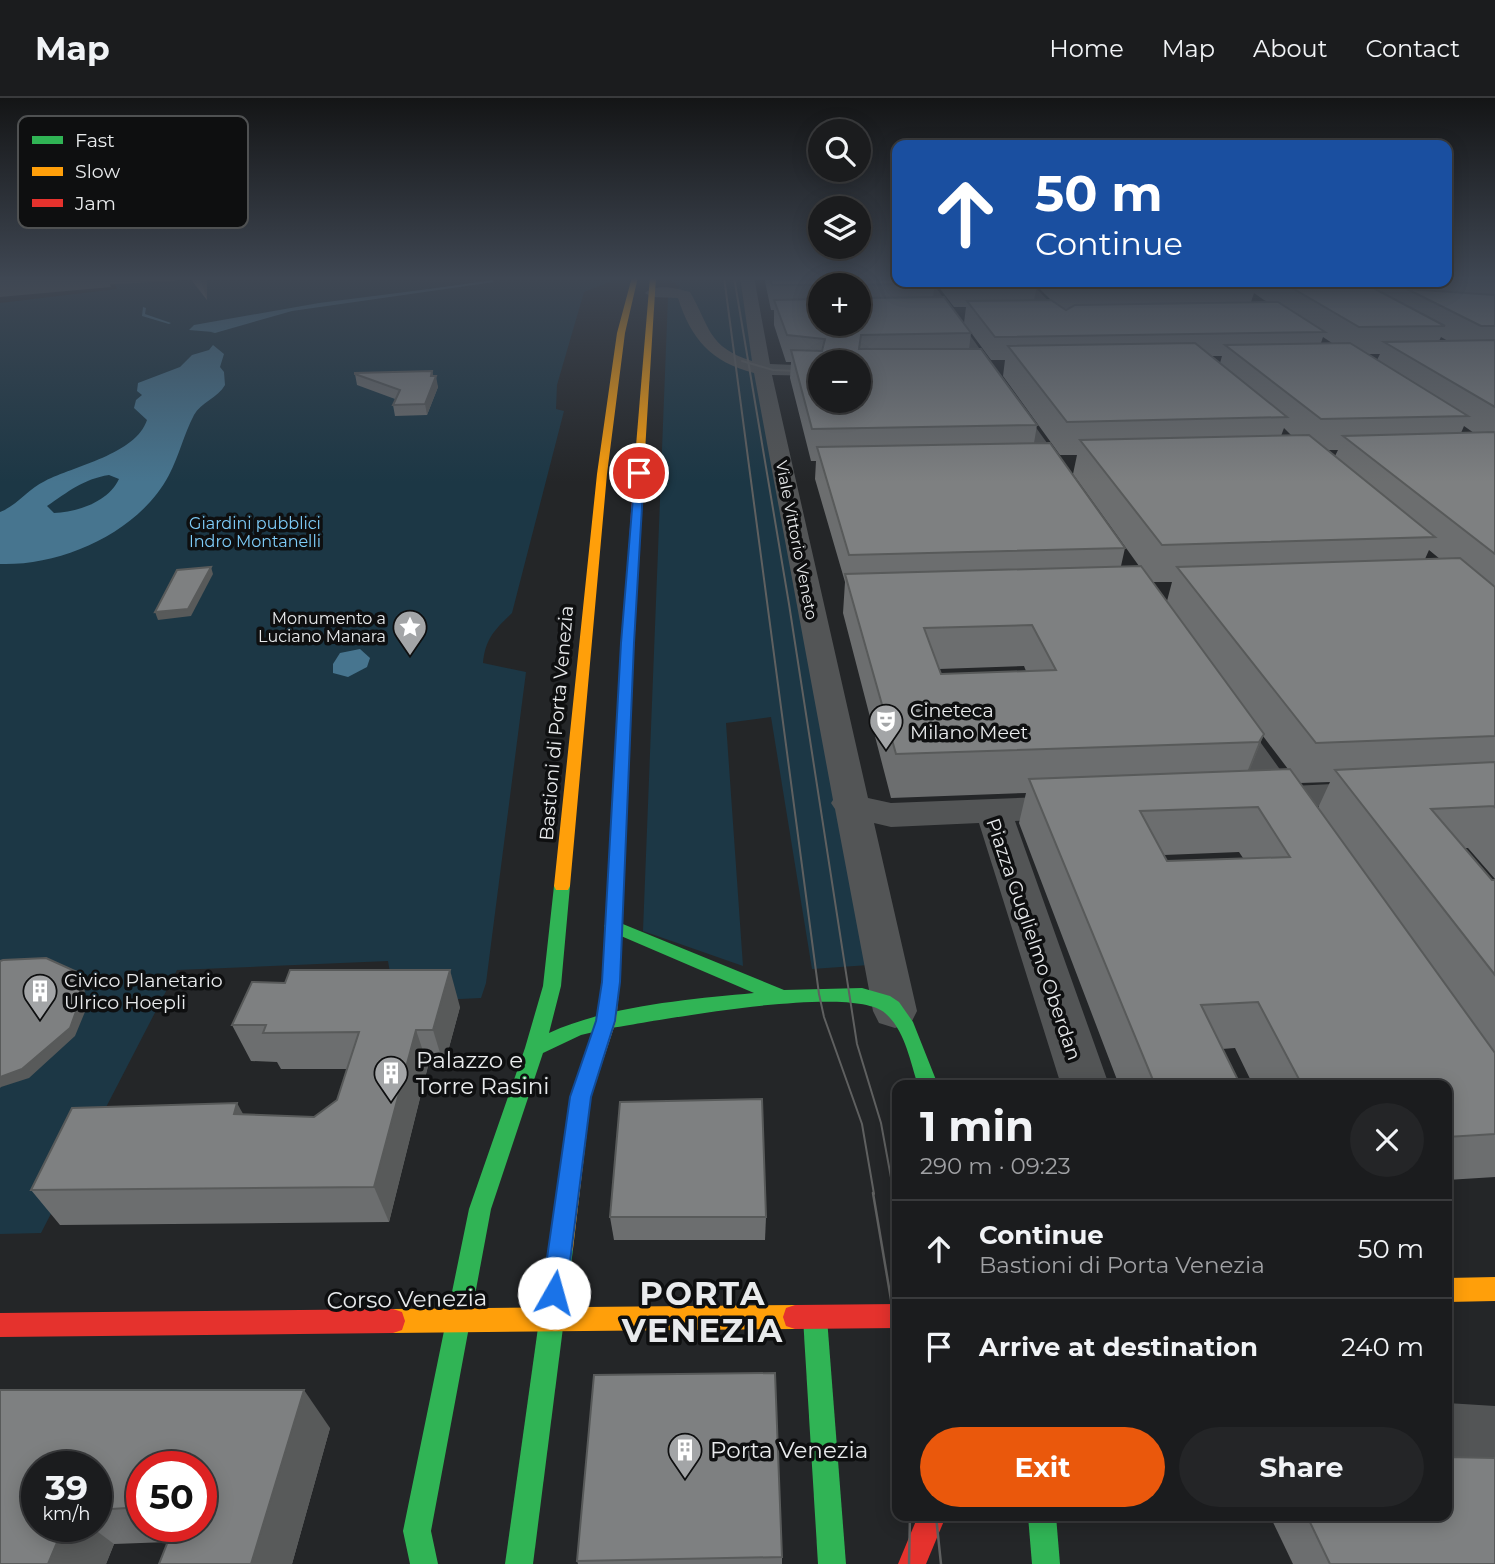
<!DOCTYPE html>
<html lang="en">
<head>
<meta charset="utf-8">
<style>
	body { margin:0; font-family:Montserrat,sans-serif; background:#242527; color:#f1f3f6; height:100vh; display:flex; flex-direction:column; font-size:26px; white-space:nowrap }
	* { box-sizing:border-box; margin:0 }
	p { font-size:23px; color:#a0a1a4 }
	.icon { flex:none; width:38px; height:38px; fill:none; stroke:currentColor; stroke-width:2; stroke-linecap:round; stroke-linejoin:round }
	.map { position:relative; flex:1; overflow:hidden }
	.panel { position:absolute; left:892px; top:982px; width:560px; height:441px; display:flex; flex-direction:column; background:#1b1c1e; border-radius:14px; box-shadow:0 4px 18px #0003,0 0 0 2px #393a3c }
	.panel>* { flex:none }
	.guide { position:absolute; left:892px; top:42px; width:560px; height:147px; border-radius:14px; box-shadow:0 4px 18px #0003,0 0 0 2px #393a3c; background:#1a4fa0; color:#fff; overflow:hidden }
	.buttons { position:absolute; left:808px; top:21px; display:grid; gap:14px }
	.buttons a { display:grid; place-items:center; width:63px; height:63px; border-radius:50%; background:#1b1c1e; box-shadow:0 4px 18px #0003,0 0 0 2px #393a3c; font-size:35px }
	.speed { position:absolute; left:21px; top:1353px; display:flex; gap:14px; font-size:35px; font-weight:700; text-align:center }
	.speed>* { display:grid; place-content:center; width:91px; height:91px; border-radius:50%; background:#1b1c1e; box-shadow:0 4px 18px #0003,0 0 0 2px #393a3c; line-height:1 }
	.speed small { font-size:18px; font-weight:400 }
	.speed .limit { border:10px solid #d22; background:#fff; color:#111 }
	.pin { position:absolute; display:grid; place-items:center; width:60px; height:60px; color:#fff; margin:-30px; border:4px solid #fff; border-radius:50%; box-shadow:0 2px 7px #0007 }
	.me { position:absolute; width:77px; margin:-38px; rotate:7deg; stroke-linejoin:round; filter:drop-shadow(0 0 5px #0008) }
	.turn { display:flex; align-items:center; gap:24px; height:147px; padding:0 28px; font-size:32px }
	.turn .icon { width:91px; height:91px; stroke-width:2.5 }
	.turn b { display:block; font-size:49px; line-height:60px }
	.round { display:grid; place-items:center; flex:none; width:74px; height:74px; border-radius:37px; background:#242527 }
	.head { display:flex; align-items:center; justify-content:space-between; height:119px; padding:0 28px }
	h1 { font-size:42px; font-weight:700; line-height:52px }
	.primary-button { display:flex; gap:14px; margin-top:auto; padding:14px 28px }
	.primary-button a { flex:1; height:80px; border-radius:42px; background:#ea580c; color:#fff; font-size:28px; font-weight:700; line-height:80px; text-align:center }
	.primary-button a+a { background:#242527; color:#f1f3f6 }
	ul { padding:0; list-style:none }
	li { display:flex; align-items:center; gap:21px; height:98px; padding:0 28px; border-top:2px solid #393a3c }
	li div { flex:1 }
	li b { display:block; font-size:26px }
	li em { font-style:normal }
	header { display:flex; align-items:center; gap:42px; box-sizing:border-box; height:98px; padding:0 35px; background:#1b1c1e; border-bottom:2px solid #393a3c }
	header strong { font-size:33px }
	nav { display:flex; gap:38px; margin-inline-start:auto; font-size:24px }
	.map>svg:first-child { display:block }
	.green { fill:#1c3745 }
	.water { fill:#47758f; fill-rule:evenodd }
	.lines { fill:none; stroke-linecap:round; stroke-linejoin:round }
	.stream { fill:#47758f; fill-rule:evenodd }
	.street { fill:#535556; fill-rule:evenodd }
	.fast { fill:#30b455; fill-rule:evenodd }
	.slow { fill:#ff9f0a; fill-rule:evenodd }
	.jam { fill:#e5322d; fill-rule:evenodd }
	.tram-far1 { stroke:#5f6060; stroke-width:2 }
	.tram { stroke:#5f6060; stroke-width:2.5 }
	.wall { fill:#6c6e6f; fill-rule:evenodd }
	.shaded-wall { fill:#585a5a }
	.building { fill:#7e8081; stroke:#585a5a; stroke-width:2; fill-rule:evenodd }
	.route { fill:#1a73e8; stroke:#114b97; stroke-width:2 }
	.labels { text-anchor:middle; stroke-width:7; stroke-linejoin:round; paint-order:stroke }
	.far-park-label { font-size:16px; fill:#7fcdf9; stroke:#0e0f10 }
	.far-street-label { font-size:16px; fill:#e8eaec; stroke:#0e0f10 }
	.far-poi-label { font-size:16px; fill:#e8eaec; stroke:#0e0f10; text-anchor:end }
	.poi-label { font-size:19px; fill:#e8eaec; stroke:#0e0f10; text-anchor:start }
	.street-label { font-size:19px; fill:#e8eaec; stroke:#0e0f10 }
	.near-poi-label { font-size:23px; fill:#e8eaec; stroke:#0e0f10; text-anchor:start }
	.near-street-label { font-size:23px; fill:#e8eaec; stroke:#0e0f10 }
	.near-district-label { font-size:32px; font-weight:bold; letter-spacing:2px; fill:#e8eaec; stroke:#0e0f10 }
	.key { fill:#0e0f10; stroke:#4f5152; stroke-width:2 }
	.key-label { font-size:19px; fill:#e8eaec }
</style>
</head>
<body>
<header>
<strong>Map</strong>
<nav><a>Home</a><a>Map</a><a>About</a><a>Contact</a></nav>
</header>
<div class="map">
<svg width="1495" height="1466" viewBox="0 0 1495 1466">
	<rect width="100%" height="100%" fill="#242628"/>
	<!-- green -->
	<g class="green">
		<path d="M238,179H613L612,183L584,194L557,287L556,311L564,313L512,515C495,531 485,541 483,565L526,574L486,885L481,900L395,904L388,863L177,872L41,1135L0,1136V205L117,191L114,184Z"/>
		<polygon points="667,179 739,179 869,867 812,871 771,619 726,625 743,868 643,833 668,199 680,189"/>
	</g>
	<!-- water -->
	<g class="water">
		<polygon points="492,183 292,212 213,234 189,232 194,227 319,205"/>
		<path d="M213,247L224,256L220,269L224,274L225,287C218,300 201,304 194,317C184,336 179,358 169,377C139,434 63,468 0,466V414C18,407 28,391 45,383C74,368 136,356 147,322L134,310L136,302L142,297L137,293L138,285L180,269L192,257L209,252ZM109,377L119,381C108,404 78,414 54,415L47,408C68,394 83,381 109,377Z"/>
		<polygon points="360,551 370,560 367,569 348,579 333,575 333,566 340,555"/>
	</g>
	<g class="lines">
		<!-- stream -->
		<g class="stream">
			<polygon points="493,182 494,184 292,213 215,235 211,234 292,211"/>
			<polygon points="143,209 146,210 145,216 171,225 169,226 142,218"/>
		</g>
		<!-- street -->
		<g class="street">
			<polygon points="93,179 182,179 175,183 0,192 0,184"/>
			<path d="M740,179H754L770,266L821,268V278L772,277L868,700L891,705L1070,698L1083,701L1088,709L1083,717L1015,723L1109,987H1061L979,725L891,729L874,725L917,913L911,925L895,930L879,925L873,913L835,711L831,705L833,702L754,275C711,264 691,241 678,200L652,199L645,195C657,185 676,190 690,194C710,228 707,249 752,263Z"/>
			<polygon points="918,184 932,184 1077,387 1074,392 1058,392"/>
			<polygon points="1015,184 1030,184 1080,235 1082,239 1080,243 1068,243"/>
			<polygon points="1226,609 1237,612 1292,688 1374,684 1386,687 1392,695 1386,703 1307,709 1309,712 1304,720 1291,724 1278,720 1272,711 1252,708 1247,700 1252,692 1258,691 1210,619 1215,612"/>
			<polygon points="1447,1305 1495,1308 1495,1370 1447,1367"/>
		</g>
		<!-- fast -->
		<g class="fast">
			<path d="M562,782L568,784L570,788L561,888L549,935C607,908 690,901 754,895L607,832L604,828L607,824L613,822L784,892L862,890L890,898L899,904L913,924L938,987H918C910,963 905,932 885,915C852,885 655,923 606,931L581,937L543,955L491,1111L431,1433L438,1466H410L403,1433L469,1111L525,950L543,888L554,788L556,784Z"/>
			<polygon points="561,1140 569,1143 573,1151 533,1466 505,1466 549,1151 553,1143"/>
			<polygon points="815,1208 824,1211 827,1220 846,1466 818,1466 803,1220 806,1211"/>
			<polygon points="1028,1418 1056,1418 1060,1466 1032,1466"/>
		</g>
		<!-- slow -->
		<g class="slow">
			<polygon points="632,179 638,179 625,235 607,376 570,788 568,792 556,792 554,788 597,376 617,235"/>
			<polygon points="650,179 656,179 643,384 638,387 633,384"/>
			<polygon points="620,679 627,684 620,884 616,923 591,999 573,1151 569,1159 561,1162 553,1159 549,1151 571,999 596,923 602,884 613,684"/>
			<polygon points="1495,1179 1495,1203 1447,1204 1447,1180"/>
			<polygon points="795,1207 804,1210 807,1219 804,1228 795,1231 393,1235 384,1232 381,1223 384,1214 393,1211"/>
		</g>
		<!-- jam -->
		<g class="jam">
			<polygon points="638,381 643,384 627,684 620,689 613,684 633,384"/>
			<polygon points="898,1206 898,1230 795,1231 786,1228 783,1219 786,1210 795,1207"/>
			<polygon points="393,1211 402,1214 405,1223 402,1232 393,1235 0,1239 0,1215"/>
			<polygon points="918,1418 946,1418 926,1466 898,1466"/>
		</g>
		<!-- tram-far1 -->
		<g class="tram-far1">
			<polyline points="724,179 819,896 824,919 862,1026 874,1096"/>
			<polyline points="734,179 789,506 857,946 881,1025 894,1096"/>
			<polyline points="742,263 773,272 821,274"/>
		</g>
		<!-- tram -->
		<g class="tram">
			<polyline points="873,1095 898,1243"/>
			<polyline points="894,1095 898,1116"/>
			<polyline points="936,1418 941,1466"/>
			<polyline points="909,1466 910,1418"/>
		</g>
	</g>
	<!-- wall -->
	<g class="wall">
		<polygon points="189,179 207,179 207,202"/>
		<polygon points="363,179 400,179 400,180"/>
		<path d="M764,179H898L935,185L933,199L971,235L969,251L1037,327L1034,345L1125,450L1121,468H1139L1073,376L1077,357H1060L1003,278L1005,262H991L964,225L966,209H954L935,184H1447V179H1495V781L1468,750H1465L1492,782H1495V1079L1447,1082V987H1119L1019,725L1026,695L891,700L843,515L845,484L815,381L816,363H811L790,280L791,264H786L774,227V212H771ZM821,187H859L821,226ZM1037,188L1051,202H1034ZM1254,195L1264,202L1268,204H1251ZM1323,239L1332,245H1321ZM1441,239L1448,243H1439ZM1368,256H1380L1377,262ZM1211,258H1222L1220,265ZM1464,328L1474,335H1461ZM1284,330L1292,338H1281ZM1327,352H1338L1335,358ZM1429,452L1440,461H1425ZM1153,484H1172L1167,503ZM1024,568L1026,573L941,576L939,571ZM1263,638L1288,671L1249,673ZM1330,684L1318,710L1300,685ZM1239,754L1243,760L1167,763L1164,757ZM1235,950L1252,985L1240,986L1222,951Z"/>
		<polygon points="432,273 433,278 438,289 427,317 395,318 393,307 395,301 357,287 355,276"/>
		<polygon points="460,909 444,968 428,968 389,1124 60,1127 31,1092 243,1016 314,1019 337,1002 347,971 281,971 277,964 251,963 232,927"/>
		<polygon points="610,1119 766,1119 765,1142 614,1142"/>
		<path d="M0,1292L330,1330L292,1466H159L168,1444L114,1446L106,1466H0ZM96,1368V1428H37ZM142,1368L201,1428H142Z"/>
		<polygon points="1270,1418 1447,1418 1495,1466 1293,1466"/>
		<polygon points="782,1459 782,1466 578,1466 577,1463"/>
	</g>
	<!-- shaded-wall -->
	<g class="shaded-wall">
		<polygon points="0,179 108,179 111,189 0,199"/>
		<polygon points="201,179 207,179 207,202 201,183"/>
		<polygon points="432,273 434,283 436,278 438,289 427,317 425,306"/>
		<polygon points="211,469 213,476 191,518 158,522 155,514"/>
		<polygon points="1264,636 1247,679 1242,687 1259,644"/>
		<polygon points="450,872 460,909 444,968 433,932"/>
		<polygon points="77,874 83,882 87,909 75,938 29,980 1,989 0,990 0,979"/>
		<polygon points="416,932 428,968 389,1124 374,1089"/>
		<polygon points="237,1005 257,1041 234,1016"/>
		<polygon points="304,1292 330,1330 292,1466 251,1466"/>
		<polygon points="64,1428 90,1428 114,1446 106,1466 48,1466"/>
	</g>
	<!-- building -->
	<g class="building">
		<polygon points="770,179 898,179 898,184 934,184 935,185 859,187 772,187"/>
		<polygon points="1447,179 1495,179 1495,183 1447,180"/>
		<polygon points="956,184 1037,184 957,185"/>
		<polygon points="1061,184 1253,184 1256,186 1067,189"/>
		<polygon points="1282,184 1362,184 1445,228 1359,229"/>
		<path d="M859,190L861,200L944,199L971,235L861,237L859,251H981L1037,327L812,331L791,252L822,253L825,241L787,237L774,202L821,201V226H859ZM821,264H859V303H821Z"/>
		<polygon points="1407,191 1495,197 1495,228 1481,228"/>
		<polygon points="1051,202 1066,212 1075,207 1278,204 1325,234 995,239 967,203"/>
		<polygon points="1495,242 1495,309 1384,244"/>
		<polygon points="1195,245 1287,319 1067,324 1008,248"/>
		<polygon points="1350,245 1468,318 1321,321 1225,247"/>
		<polygon points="432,273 431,278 436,278 425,306 393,307 400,292 355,276 355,275"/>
		<polygon points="1494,334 1495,335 1495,456 1343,338"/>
		<polygon points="1309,337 1435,439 1162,447 1080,342"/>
		<polygon points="1050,345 1125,450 849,457 817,349"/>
		<polygon points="1460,460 1495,489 1495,638 1316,645 1177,469"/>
		<path d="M1141,468L1264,636L1259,644L896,656L845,476ZM1032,527L1056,572L941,576L924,530Z"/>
		<polygon points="211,469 188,511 155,514 177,472"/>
		<polygon points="1495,664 1495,710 1494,708 1431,711 1492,782 1495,782 1495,877 1335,672"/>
		<path d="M1290,671L1495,955V1036L1447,1039V987H1155L1029,681ZM1258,709L1290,759L1167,763L1140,713ZM1258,904L1300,983L1240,986L1201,907Z"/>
		<polygon points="46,860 77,874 81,900 70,930 22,971 0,979 0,863 3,862"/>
		<polygon points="290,872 450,872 433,932 416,932 374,1089 31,1092 72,1010 237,1005 234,1016 314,1019 337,1002 359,934 263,935 266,927 232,927 252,884 285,885"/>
		<polygon points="762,1001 766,1119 610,1119 620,1004"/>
		<polygon points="775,1275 782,1459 577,1463 594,1277"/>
		<polygon points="0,1292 304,1292 251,1466 159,1466 174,1428 201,1428 201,1368 142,1368 142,1409 96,1412 96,1368 37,1368 37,1428 64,1428 48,1466 0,1466"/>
		<polygon points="1447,1359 1495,1360 1495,1466 1330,1466 1307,1418 1447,1418"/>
	</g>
	<!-- sky -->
	<linearGradient id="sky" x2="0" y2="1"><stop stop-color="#141516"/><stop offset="0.47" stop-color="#3f4753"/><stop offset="1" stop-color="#3f4753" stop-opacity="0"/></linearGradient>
	<rect width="1495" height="384" fill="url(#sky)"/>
	<!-- route -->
	<polygon class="route" points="639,372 644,375 634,545 620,884 615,923 591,999 566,1195 563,1203 554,1207 546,1203 542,1195 570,999 596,923 602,884 621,545 635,375"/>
	<!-- icons -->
	<defs>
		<g id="sight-pin" transform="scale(1.75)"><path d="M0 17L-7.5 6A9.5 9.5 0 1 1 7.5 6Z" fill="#a3a5a7" stroke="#0e0f10"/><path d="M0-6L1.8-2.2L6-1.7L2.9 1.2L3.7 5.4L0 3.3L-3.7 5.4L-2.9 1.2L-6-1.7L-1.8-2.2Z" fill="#fff"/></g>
		<g id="theatre-pin" transform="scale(1.75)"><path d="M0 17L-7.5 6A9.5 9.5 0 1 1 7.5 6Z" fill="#a3a5a7" stroke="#0e0f10"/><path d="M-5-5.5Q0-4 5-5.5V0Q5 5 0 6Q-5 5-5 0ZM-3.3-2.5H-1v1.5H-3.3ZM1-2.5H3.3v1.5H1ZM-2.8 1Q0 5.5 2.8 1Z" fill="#fff"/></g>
		<g id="building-pin" transform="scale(1.75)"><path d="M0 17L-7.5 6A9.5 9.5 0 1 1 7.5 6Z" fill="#a3a5a7" stroke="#0e0f10"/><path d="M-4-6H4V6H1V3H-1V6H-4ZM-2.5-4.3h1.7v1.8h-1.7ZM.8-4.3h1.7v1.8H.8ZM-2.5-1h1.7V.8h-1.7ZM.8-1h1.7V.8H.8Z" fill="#fff"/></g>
	</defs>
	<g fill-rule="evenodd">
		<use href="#sight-pin" x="410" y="529"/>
		<use href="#theatre-pin" x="886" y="623"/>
		<use href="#building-pin" x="40" y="893"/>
		<use href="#building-pin" x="391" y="975"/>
		<use href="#building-pin" x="685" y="1352"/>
	</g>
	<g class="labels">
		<!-- far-park labels -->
		<g class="far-park-label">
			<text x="255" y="431">Giardini pubblici<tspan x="255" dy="18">Indro Montanelli</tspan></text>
		</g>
		<!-- far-street labels -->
		<g class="far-street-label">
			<text transform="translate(797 442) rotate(79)" y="6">Viale Vittorio Veneto</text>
		</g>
		<!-- far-poi labels -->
		<g class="far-poi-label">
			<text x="386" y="526">Monumento a<tspan x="386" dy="18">Luciano Manara</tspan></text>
		</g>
		<!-- poi labels -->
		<g class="poi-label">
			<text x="910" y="619">Cineteca<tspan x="910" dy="22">Milano Meet</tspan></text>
			<text x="64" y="889">Civico Planetario<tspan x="64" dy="22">Ulrico Hoepli</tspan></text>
		</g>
		<!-- street labels -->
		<g class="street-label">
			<text transform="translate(556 625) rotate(-85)" y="7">Bastioni di Porta Venezia</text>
			<text transform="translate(1034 841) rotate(71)" y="7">Piazza Guglielmo Oberdan</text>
		</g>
		<!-- near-poi labels -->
		<g class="near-poi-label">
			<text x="416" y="970">Palazzo e<tspan x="416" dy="26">Torre Rasini</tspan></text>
			<text x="710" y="1360">Porta Venezia</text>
		</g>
		<!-- near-street labels -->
		<g class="near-street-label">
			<text transform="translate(407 1201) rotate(-1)" y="8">Corso Venezia</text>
		</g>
		<!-- near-district labels -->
		<g class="near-district-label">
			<text x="703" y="1207">PORTA<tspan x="703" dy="37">VENEZIA</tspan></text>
		</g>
	</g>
	<!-- legend -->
	<rect x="18" y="18" width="230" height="112" rx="10" class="key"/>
	<rect x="32" y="38" width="31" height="8" fill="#30b455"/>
	<rect x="32" y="69" width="31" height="9" fill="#ff9f0a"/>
	<rect x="32" y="101" width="31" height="8" fill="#e5322d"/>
	<g class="key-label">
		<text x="75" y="49">Fast</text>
		<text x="75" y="80">Slow</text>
		<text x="75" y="112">Jam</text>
	</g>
</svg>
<div class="buttons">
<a><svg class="icon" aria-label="search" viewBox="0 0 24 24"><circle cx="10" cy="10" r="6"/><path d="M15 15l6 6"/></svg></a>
<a><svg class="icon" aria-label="layers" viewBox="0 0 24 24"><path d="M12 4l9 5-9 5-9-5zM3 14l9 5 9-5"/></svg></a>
<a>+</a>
<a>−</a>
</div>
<div class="speed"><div>39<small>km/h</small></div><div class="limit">50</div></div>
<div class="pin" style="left:639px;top:375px;background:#d93025"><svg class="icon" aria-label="arrive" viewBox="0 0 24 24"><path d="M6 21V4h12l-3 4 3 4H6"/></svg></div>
<svg class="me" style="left:554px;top:1195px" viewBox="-20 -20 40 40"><circle r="19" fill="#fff"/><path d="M0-13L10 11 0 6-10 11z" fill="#1a73e8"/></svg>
<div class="guide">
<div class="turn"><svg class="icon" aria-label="ahead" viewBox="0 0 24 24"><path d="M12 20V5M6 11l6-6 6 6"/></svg><div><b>50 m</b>Continue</div></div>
</div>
<section class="panel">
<div class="head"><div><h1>1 min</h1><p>290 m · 09:23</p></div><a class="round"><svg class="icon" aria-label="close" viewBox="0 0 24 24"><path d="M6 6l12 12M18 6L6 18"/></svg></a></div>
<ul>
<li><svg class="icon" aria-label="ahead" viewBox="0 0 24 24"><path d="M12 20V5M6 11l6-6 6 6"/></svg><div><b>Continue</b><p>Bastioni di Porta Venezia</p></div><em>50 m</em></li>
<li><svg class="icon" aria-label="arrive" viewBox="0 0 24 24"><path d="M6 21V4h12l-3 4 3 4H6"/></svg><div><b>Arrive at destination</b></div><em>240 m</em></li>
</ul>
<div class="primary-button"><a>Exit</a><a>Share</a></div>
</section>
</div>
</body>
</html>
